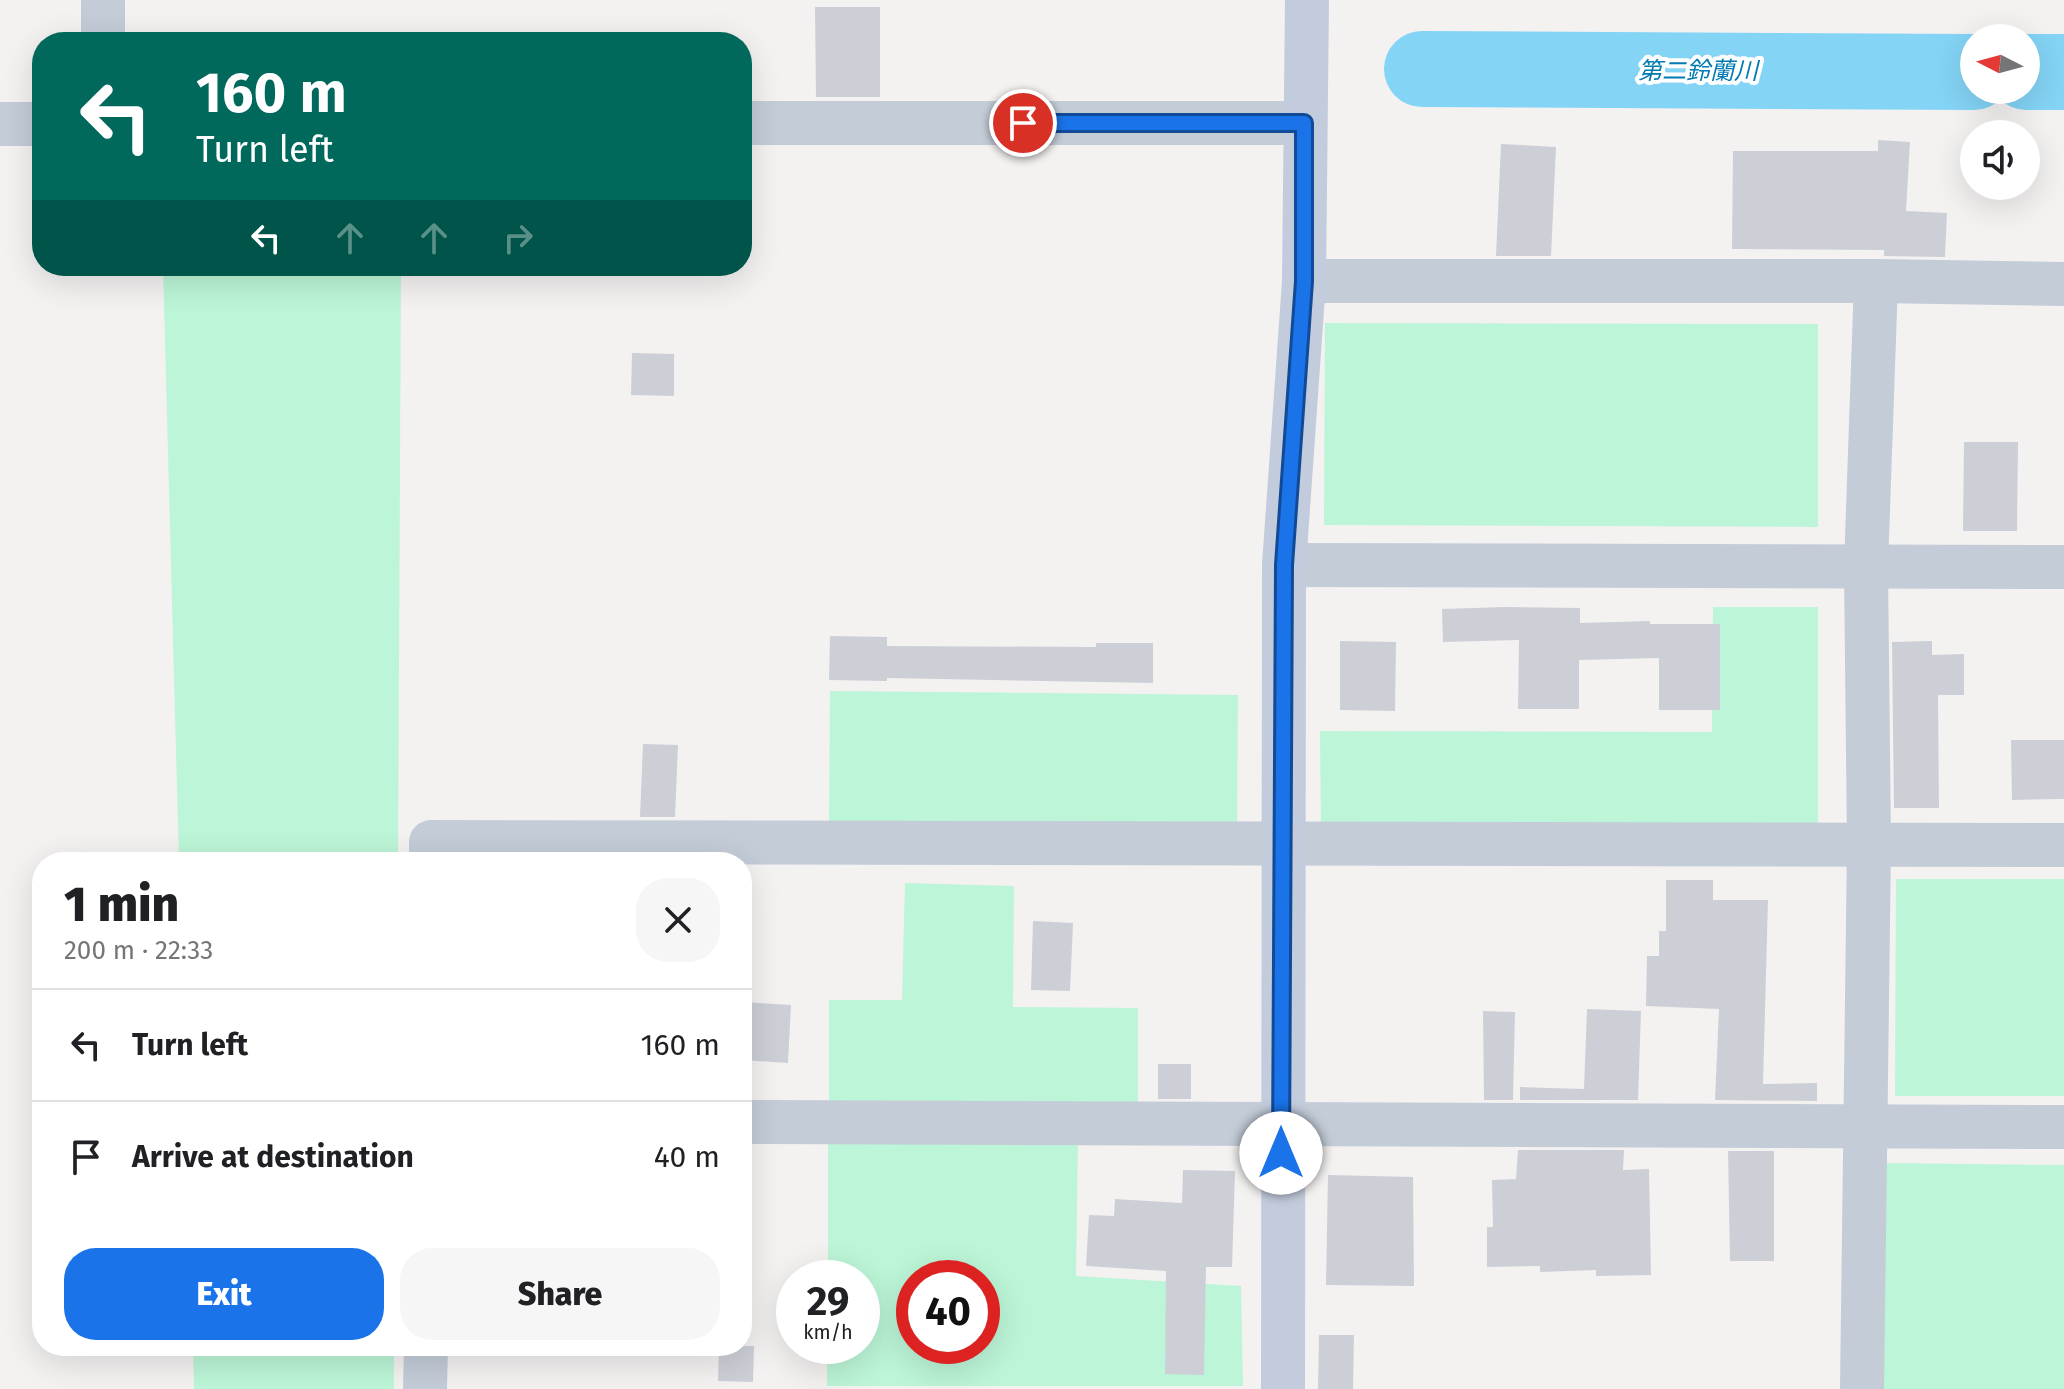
<!DOCTYPE html>
<html lang="en">
<head>
<meta charset="utf-8">
<style>
	body { margin:0; font-family:"Fira Sans","Noto Sans JP",sans-serif; background:#f6f6f6; color:#202124; height:100vh; display:flex; flex-direction:column; font-size:30px; white-space:nowrap }
	* { box-sizing:border-box; margin:0 }
	p { font-size:26px; color:#757577 }
	.icon { flex:none; width:44px; height:44px; fill:none; stroke:currentColor; stroke-width:2; stroke-linecap:round; stroke-linejoin:round }
	.map { position:relative; flex:1; overflow:hidden }
	.drawer { position:absolute; left:32px; top:852px; width:720px; height:504px; display:flex; flex-direction:column; background:#fff; border-radius:32px; box-shadow:0 8px 32px #0002 }
	.drawer>* { flex:none }
	.guide { position:absolute; left:32px; top:32px; width:720px; height:244px; border-radius:32px; box-shadow:0 8px 32px #0002; background:#00695c; color:#fff; overflow:hidden }
	.needle { width:52px; rotate:276deg }
	.buttons { position:absolute; left:1960px; top:24px; display:grid; gap:16px }
	.buttons a { display:grid; place-items:center; width:80px; height:80px; border-radius:50%; background:#fff; box-shadow:0 8px 32px #0002; font-size:40px }
	.speed { position:absolute; left:776px; top:1260px; display:flex; gap:16px; font-size:40px; font-weight:700; text-align:center }
	.speed>* { display:grid; place-content:center; width:104px; height:104px; border-radius:50%; background:#fff; box-shadow:0 8px 32px #0002; line-height:1 }
	.speed small { font-size:20px; font-weight:400 }
	.speed .limit { border:12px solid #d22; background:#fff; color:#111 }
	.pin { position:absolute; display:grid; place-items:center; width:68px; height:68px; color:#fff; margin:-34px; border:4px solid #fff; border-radius:50%; box-shadow:0 2px 8px #0007 }
	.me { position:absolute; width:88px; margin:-44px; rotate:0deg; stroke-linejoin:round; filter:drop-shadow(0 0 6px #0008) }
	.turn { display:flex; align-items:center; gap:28px; height:168px; padding:0 32px; font-size:36px }
	.turn .icon { width:104px; height:104px; stroke-width:2.5 }
	.turn b { display:block; font-size:56px; line-height:68px }
	.lanes { display:flex; align-items:center; height:76px; padding:0 32px; background:#0003; justify-content:center; gap:40px; direction:ltr }
	.lanes .off { opacity:.35 }
	.round { display:grid; place-items:center; flex:none; width:84px; height:84px; border-radius:32px; background:#f6f6f6 }
	.summary { display:flex; align-items:center; justify-content:space-between; height:136px; padding:0 32px }
	h1 { font-size:48px; font-weight:800; line-height:60px }
	.action { display:flex; gap:16px; margin-top:auto; padding:16px 32px }
	.action a { flex:1; height:92px; border-radius:32px; background:#1a73e8; color:#fff; font-size:32px; font-weight:800; line-height:92px; text-align:center }
	.action a+a { background:#f6f6f6; color:#202124 }
	ul { padding:0; list-style:none }
	li { display:flex; align-items:center; gap:24px; height:112px; padding:0 32px; border-top:2px solid #e0e0e0 }
	li div { flex:1 }
	li b { display:block; font-size:30px }
	li em { font-style:normal }
	.map>svg:first-child { display:block }
	.green { fill:#bcf5d7; fill-rule:evenodd }
	.lines { fill:none; stroke-linecap:round; stroke-linejoin:round }
	.river { stroke:#84d4f6; stroke-width:76 }
	.building { fill:#cdcfd7 }
	.street { stroke:#c3ccd7; stroke-width:44 }
	.secondary { stroke:#c2ccdc; stroke-width:44 }
	.route-casing { stroke:#114b97; stroke-width:20 }
	.route { stroke:#1a73e8; stroke-width:14 }
	.labels { text-anchor:middle; stroke-width:8; stroke-linejoin:round; paint-order:stroke }
	.water-label { font-size:24px; font-style:italic; fill:#017bb2; stroke:#fff }
</style>
</head>
<body>
<div class="map">
<svg width="2064" height="1389" viewBox="0 0 2064 1389">
	<rect width="100%" height="100%" fill="#f4f1f1"/>
	<!-- green -->
	<g class="green">
		<polygon points="163,266 401,266 398,862 179,862"/>
		<polygon points="1325,323 1818,324 1818,527 1324,525"/>
		<polygon points="1713,607 1818,607 1818,830 1321,828 1320,731 1712,732"/>
		<polygon points="830,691 1238,695 1237,830 829,827"/>
		<polygon points="1896,879 2064,879 2064,1096 1895,1096"/>
		<polygon points="905,883 1014,886 1013,1007 1138,1008 1138,1102 829,1107 829,1000 902,1000"/>
		<path d="M828,1138L1078,1139L1076,1276L1241,1286L1243,1386H827V1346H862V1278H828ZM914,1278H982V1346H914Z"/>
		<polygon points="1881,1163 2064,1165 2064,1389 1878,1389"/>
		<polygon points="193,1346 394,1346 394,1389 194,1389"/>
	</g>
	<g class="lines">
		<!-- river -->
		<g class="river">
			<polyline points="1422,69 1974,72"/>
			<polyline points="2026,72 2064,72"/>
		</g>
	</g>
	<!-- building -->
	<g class="building">
		<polygon points="815,7 880,7 880,97 816,97"/>
		<polygon points="1878,140 1910,142 1906,211 1947,213 1945,257 1884,256 1884,250 1732,249 1733,151 1878,151"/>
		<polygon points="1501,144 1556,147 1551,256 1496,256"/>
		<polygon points="632,353 674,354 674,396 631,395"/>
		<polygon points="1964,442 2018,442 2017,531 1963,531"/>
		<polygon points="1506,607 1580,608 1580,623 1650,621 1650,624 1720,624 1720,710 1659,710 1659,658 1579,660 1579,709 1518,709 1519,640 1443,642 1442,609"/>
		<polygon points="830,636 887,637 887,646 1096,647 1096,643 1153,643 1153,683 887,678 887,681 829,680"/>
		<polygon points="1340,641 1396,642 1395,711 1340,710"/>
		<polygon points="1932,641 1932,655 1964,654 1964,695 1938,695 1939,808 1894,808 1892,642"/>
		<polygon points="2011,740 2064,740 2064,799 2012,800"/>
		<polygon points="643,744 678,745 675,817 640,817"/>
		<polygon points="1666,880 1713,880 1713,900 1768,900 1763,1084 1817,1083 1817,1101 1715,1100 1719,1009 1646,1006 1647,956 1659,956 1659,931 1666,931"/>
		<polygon points="1033,921 1073,923 1070,991 1031,990"/>
		<polygon points="742,1002 791,1005 788,1063 742,1060"/>
		<polygon points="1587,1009 1641,1011 1638,1100 1520,1100 1520,1087 1584,1089"/>
		<polygon points="1483,1011 1515,1012 1513,1100 1484,1100"/>
		<rect x="1158" y="1064" width="33" height="35"/>
		<polygon points="1518,1150 1624,1150 1623,1170 1649,1169 1651,1275 1596,1276 1596,1270 1540,1272 1540,1266 1487,1267 1487,1227 1493,1227 1492,1180 1516,1179"/>
		<polygon points="1728,1151 1774,1151 1774,1261 1730,1261"/>
		<polygon points="1183,1170 1235,1171 1232,1267 1206,1267 1204,1375 1165,1374 1166,1271 1086,1266 1089,1215 1114,1216 1115,1199 1182,1203"/>
		<polygon points="1328,1175 1413,1177 1414,1286 1326,1285"/>
		<polygon points="1319,1335 1354,1335 1353,1389 1318,1389"/>
		<polygon points="719,1346 754,1346 753,1382 718,1381"/>
	</g>
	<g class="lines">
		<!-- street -->
		<g class="street">
			<polyline points="103,42 103,0"/>
			<polyline points="742,123 1304,123"/>
			<polyline points="0,124 42,124"/>
			<polyline points="1304,281 1876,281 2064,284"/>
			<polyline points="1284,565 2064,567"/>
			<polyline points="431,862 431,842 2064,845"/>
			<polyline points="742,1122 2064,1127"/>
			<polyline points="425,1389 426,1346"/>
			<polyline points="1862,1389 1869,845 1866,567 1876,281"/>
		</g>
		<!-- secondary -->
		<polyline class="secondary" points="1283,1389 1284,565 1304,281 1307,0"/>
	</g>
	<g class="lines">
		<!-- route casing -->
		<g class="route-casing">
			<polyline id="route" points="1023,123 1304,123 1304,281 1284,565 1281,1153"/>
		</g>
		<!-- route -->
		<use href="#route" class="route"/>
	</g>
	<g class="labels">
		<!-- water labels -->
		<g class="water-label">
			<text x="1698" y="79">第二鈴蘭川</text>
		</g>
	</g>
</svg>
<div class="buttons">
<a><svg class="needle" viewBox="-14 -14 28 28"><path d="M0-13l5 13h-10z" fill="#e53935"/><path d="M0 13l5-13h-10z" fill="#757577"/></svg></a>
<a><svg class="icon" aria-label="sound" viewBox="0 0 24 24"><path d="M4 9h4l5-4v14l-5-4H4zM17 9q2 3 0 6"/></svg></a>
</div>
<div class="speed"><div>29<small>km/h</small></div><div class="limit">40</div></div>
<div class="pin" style="left:1023px;top:123px;background:#d93025"><svg class="icon" aria-label="arrive" viewBox="0 0 24 24"><path d="M6 21V4h12l-3 4 3 4H6"/></svg></div>
<svg class="me" style="left:1281px;top:1153px" viewBox="-20 -20 40 40"><circle r="19" fill="#fff"/><path d="M0-13L10 11 0 6-10 11z" fill="#1a73e8"/></svg>
<div class="guide">
<div class="turn"><svg class="icon" aria-label="left" viewBox="0 0 24 24"><path d="M17 20v-9H6M10 6l-5 5 5 5"/></svg><div><b>160 m</b>Turn left</div></div>
<div class="lanes"><svg class="icon" aria-label="left" viewBox="0 0 24 24"><path d="M17 20v-9H6M10 6l-5 5 5 5"/></svg><svg class="icon off" aria-label="ahead" viewBox="0 0 24 24"><path d="M12 20V5M6 11l6-6 6 6"/></svg><svg class="icon off" aria-label="ahead" viewBox="0 0 24 24"><path d="M12 20V5M6 11l6-6 6 6"/></svg><svg class="icon off" aria-label="right" viewBox="0 0 24 24"><path d="M7 20v-9h11M14 6l5 5-5 5"/></svg></div>
</div>
<section class="drawer">
<div class="summary"><div><h1>1 min</h1><p>200 m · 22:33</p></div><a class="round"><svg class="icon" aria-label="close" viewBox="0 0 24 24"><path d="M6 6l12 12M18 6L6 18"/></svg></a></div>
<ul>
<li><svg class="icon" aria-label="left" viewBox="0 0 24 24"><path d="M17 20v-9H6M10 6l-5 5 5 5"/></svg><div><b>Turn left</b></div><em>160 m</em></li>
<li><svg class="icon" aria-label="arrive" viewBox="0 0 24 24"><path d="M6 21V4h12l-3 4 3 4H6"/></svg><div><b>Arrive at destination</b></div><em>40 m</em></li>
</ul>
<div class="action"><a>Exit</a><a>Share</a></div>
</section>
</div>
</body>
</html>
